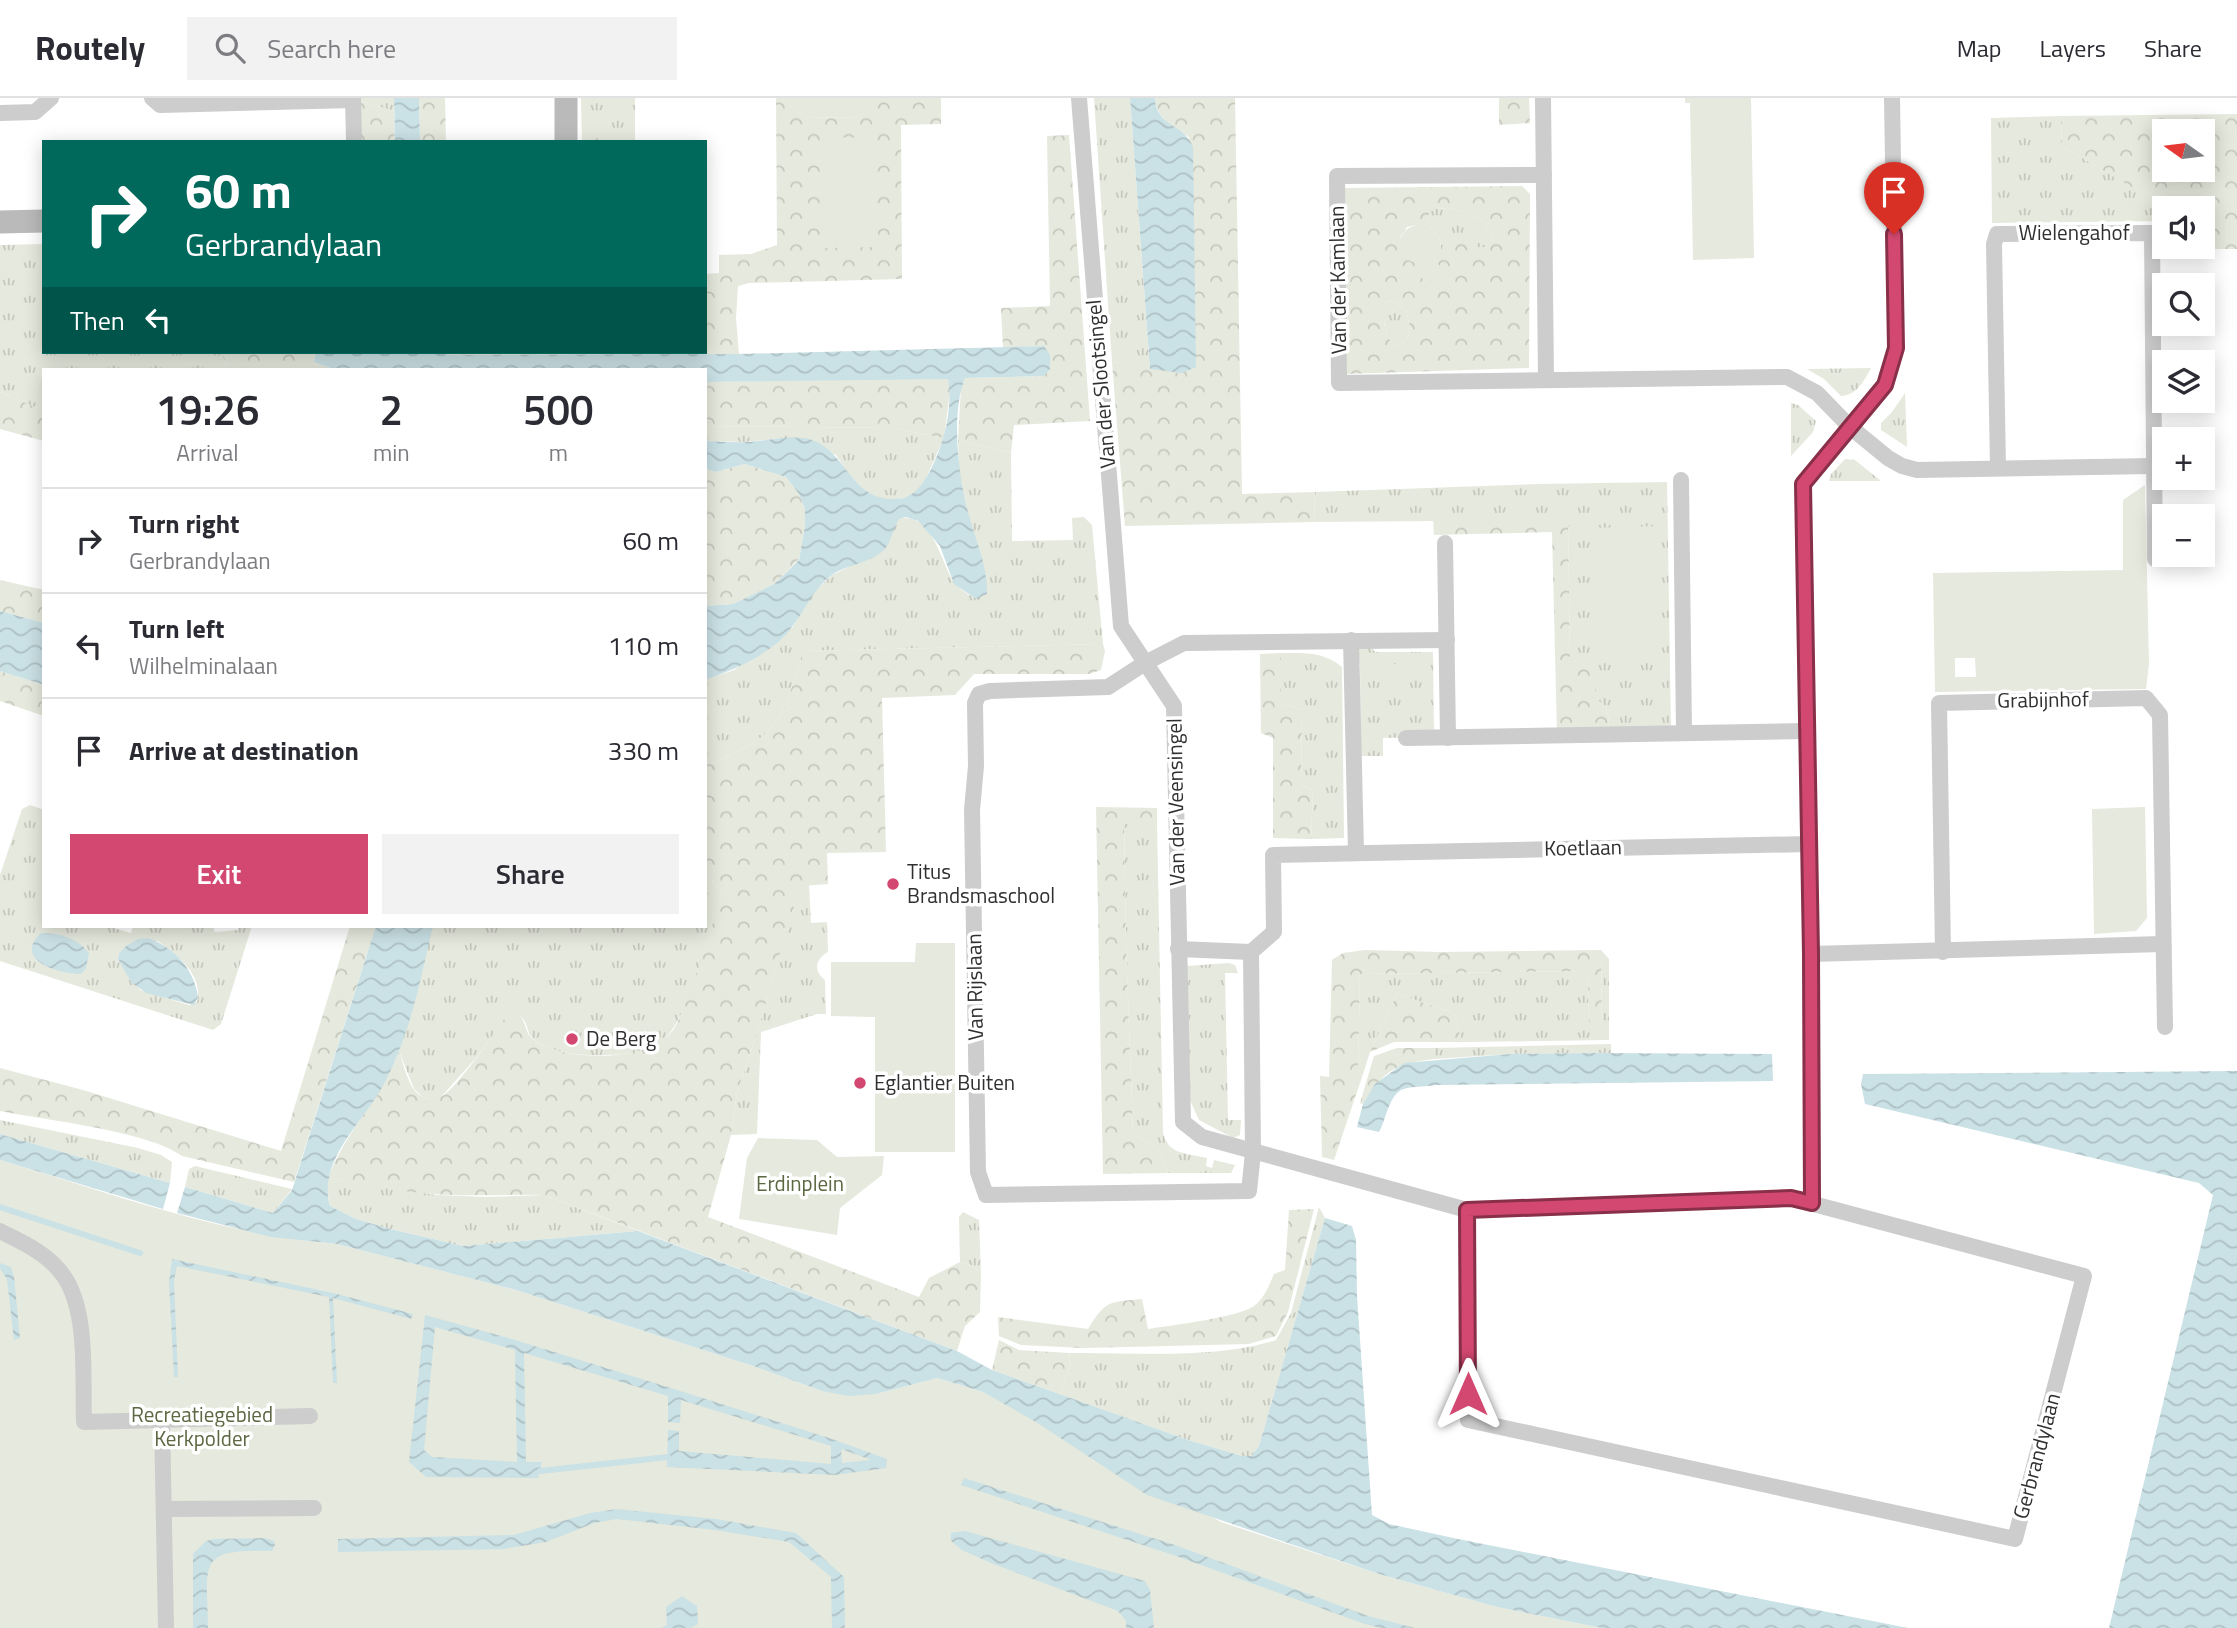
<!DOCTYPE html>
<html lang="en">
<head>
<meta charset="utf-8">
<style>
	body { margin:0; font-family:"Titillium Web",sans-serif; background:#f2f2f3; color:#2b2b33; height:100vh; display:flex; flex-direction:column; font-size:26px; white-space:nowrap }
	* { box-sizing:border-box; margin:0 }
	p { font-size:23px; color:#7c7c81 }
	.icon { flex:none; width:38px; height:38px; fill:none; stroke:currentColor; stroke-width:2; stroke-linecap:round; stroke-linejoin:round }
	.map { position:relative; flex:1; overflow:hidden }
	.drawer { position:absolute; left:42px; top:270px; width:665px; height:560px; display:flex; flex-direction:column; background:#fff; border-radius:0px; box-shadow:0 4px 18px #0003 }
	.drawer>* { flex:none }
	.guide { position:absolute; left:42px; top:42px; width:665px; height:214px; border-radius:0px; box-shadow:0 4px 18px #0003; background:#00695c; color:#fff; overflow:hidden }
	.needle { width:46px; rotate:284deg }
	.fabs { position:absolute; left:2152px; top:21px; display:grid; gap:14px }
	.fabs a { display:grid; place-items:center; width:63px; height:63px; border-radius:0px; background:#fff; box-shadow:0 4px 18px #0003; font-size:35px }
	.pin { position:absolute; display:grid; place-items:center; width:60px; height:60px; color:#fff; margin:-72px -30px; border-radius:50% 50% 50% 0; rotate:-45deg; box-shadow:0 0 7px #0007 }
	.pin .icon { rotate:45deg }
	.me { position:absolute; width:77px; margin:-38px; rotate:0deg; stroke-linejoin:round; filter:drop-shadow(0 0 5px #0008) }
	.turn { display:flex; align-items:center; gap:24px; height:147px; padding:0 28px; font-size:32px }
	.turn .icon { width:91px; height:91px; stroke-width:2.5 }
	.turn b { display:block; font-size:49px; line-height:60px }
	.then { display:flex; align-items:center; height:66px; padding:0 28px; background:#0003; gap:14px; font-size:26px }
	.eta { display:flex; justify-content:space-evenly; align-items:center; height:119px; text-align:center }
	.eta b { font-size:42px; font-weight:600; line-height:49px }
	.cta { display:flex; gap:14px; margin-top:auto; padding:14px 28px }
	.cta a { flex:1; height:80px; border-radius:0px; background:#d24870; color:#fff; font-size:28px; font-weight:600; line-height:80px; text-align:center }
	.cta a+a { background:#f2f2f3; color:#2b2b33 }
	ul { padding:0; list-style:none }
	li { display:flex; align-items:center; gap:21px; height:105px; padding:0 28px; border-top:2px solid #e1e1e2 }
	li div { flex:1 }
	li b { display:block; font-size:26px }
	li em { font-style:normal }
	header { display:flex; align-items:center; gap:42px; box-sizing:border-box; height:98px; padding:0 35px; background:#fff; border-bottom:2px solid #e1e1e2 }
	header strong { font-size:33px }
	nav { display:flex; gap:38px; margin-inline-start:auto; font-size:24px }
	.search { width:490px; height:63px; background:#f2f2f3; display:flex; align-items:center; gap:18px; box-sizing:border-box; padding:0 24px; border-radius:0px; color:#7c7c81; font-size:26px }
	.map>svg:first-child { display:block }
	.grass { fill:url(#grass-tufts); fill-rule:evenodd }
	.forest { fill:url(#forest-crowns); fill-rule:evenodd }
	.park { fill:#e6e9dd; fill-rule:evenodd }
	.water { fill:url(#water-waves); fill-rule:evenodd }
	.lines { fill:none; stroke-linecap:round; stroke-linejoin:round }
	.stream { stroke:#cae1e5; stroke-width:6 }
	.street { stroke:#cdcdcd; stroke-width:16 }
	.secondary { stroke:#bababa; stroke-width:23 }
	.route-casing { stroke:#882f49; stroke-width:18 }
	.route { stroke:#d24870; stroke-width:12 }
	.poi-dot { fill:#d24870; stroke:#fff; stroke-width:2.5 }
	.labels { text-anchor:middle; stroke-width:7; stroke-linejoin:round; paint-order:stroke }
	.street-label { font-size:21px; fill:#303030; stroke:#fff }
	.poi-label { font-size:21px; fill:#303030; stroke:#fff; text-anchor:start }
	.park-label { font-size:21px; fill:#5c6842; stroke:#fff }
</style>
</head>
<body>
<header>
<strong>Routely</strong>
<div class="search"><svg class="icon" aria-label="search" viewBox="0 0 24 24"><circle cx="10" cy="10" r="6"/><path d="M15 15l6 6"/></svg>Search here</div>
<nav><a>Map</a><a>Layers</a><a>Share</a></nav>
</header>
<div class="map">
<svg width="2237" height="1530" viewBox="0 0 2237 1530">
	<defs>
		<pattern id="grass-tufts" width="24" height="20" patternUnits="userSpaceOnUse" patternTransform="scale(1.75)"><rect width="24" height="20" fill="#e6e9dd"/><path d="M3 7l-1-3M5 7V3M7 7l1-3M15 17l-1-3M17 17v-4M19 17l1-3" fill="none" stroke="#c6c8be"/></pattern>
		<pattern id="forest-crowns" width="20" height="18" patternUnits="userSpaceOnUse" patternTransform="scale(1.75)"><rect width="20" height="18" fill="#e6e9dd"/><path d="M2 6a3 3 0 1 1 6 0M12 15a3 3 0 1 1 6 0" fill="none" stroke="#c6c8be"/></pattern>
		<pattern id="water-waves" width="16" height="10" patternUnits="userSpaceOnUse" patternTransform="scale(1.75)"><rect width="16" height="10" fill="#cae1e5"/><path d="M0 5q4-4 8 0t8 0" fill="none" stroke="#aec1c5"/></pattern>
	</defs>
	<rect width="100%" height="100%" fill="#fff"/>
	<!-- grass -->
	<g class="grass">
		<polygon points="360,0 394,0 394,13 360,3"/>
		<polygon points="581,0 635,0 635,44 582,44"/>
		<polygon points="1094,0 1130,0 1150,271 1112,264"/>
		<polygon points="2061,18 2062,48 2168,110 2165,110 2165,123 1992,125 1991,20"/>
		<path d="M1448,110C1470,115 1484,117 1492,139L1488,149L1441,154L1440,141L1427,126L1429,115L1434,111Z"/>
		<polygon points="44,146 44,254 221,254 228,271 44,271 44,313 0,294 0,147"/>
		<path d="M1391,202L1406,212C1410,228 1414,238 1399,248C1382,244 1384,219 1384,205Z"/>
		<path d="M1871,270C1864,283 1857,297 1841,298L1824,281L1807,271Z"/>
		<polygon points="1905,295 1907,349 1881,332 1881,325 1892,314"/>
		<polygon points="1791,305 1798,307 1816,323 1813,334 1791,358"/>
		<polygon points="705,328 893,330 944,340 926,380 915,395 908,399 898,401 881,401 864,393 850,378 836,357 784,340 745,344 705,343"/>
		<path d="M958,342L1011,355L1012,443L1073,442L1072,420L1084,419L1092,427L1103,546L803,553C782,624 778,641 705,667V582L734,572L792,530L813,495L832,477L850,468L895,428L898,421C931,412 941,463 953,483C957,489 964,493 970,498L969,419L959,374Z"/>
		<polygon points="1845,361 1855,362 1881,383 1829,383 1831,376"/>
		<path d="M1667,384L1671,631L1609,633C1609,618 1609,610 1596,601V573L1570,561L1568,422L1314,424L1315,394L1538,386Z"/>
		<polygon points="1365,541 1375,554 1433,554 1434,639 1383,640 1383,658 1361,658 1360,567 1355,547"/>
		<path d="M1281,555C1304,555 1323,553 1342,569L1344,740L1311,741L1313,693L1301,686L1302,612L1281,605Z"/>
		<path d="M30,707L44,712V828H107L131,835L133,828H213L215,834L238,832L239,828H252L221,926L213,932L0,863V777L22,711ZM158,843C177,857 204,877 197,904L189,907L140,892L118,862L119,855L126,848Z"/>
		<path d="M1124,725H1157L1163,1035C1168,1057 1187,1055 1207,1060L1206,1068L1212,1070L1214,1062L1235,1067L1231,1075H1168L1160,1053L1133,1036L1126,845Z"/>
		<path d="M705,773L722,795C711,832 689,925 658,947C648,954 618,957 605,957C583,958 557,956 537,944C528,939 529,931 524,922C521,918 516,915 511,913L476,960L440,1000L432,1002L423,999L414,991L399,953L433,828H705Z"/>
		<path d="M800,787H809L811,825L827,824L828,854C815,861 813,873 825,882L826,916H817L761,934L757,1036L731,1037L737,995L755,941Z"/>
		<polygon points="1601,852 1609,861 1609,942 1462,944 1454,915 1397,896 1370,954 1362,979 1358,973 1360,876 1588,873 1589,930 1602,930"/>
		<polygon points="1229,865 1235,867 1238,875 1225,875 1228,1022 1241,1022 1240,1037 1233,1040 1199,1022 1190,1002 1187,868"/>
		<polygon points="1611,946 1611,955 1510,956 1434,961 1434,950"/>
		<polygon points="0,1022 138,1050 161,1057 172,1064 170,1085 0,1036"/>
		<polygon points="195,1068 292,1091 273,1115 185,1089 189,1071"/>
		<polygon points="328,1080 437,1097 486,1099 544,1097 638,1133 463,1148 390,1131 356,1121 330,1108 326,1087"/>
		<path d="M1319,1109L1325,1120L1259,1348L1251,1358H1242L1188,1342L1059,1296L1071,1266L1069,1255C1137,1254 1212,1262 1276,1242L1291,1215Z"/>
		<polygon points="963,1114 979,1122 981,1175 971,1167 960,1164 959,1119"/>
	</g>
	<!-- forest -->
	<g class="forest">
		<polygon points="419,0 445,0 446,44 420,44"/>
		<polygon points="776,0 801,0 801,19 866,20 866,0 941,0 941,26 901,27 902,181 749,185 738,188 736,220 739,256 451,257 430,254 705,254 705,176 719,175 719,157 751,156 777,147"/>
		<path d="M1155,0H1235L1242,396L1315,394L1314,424L1125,428L1112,264L1181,275L1189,39C1173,28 1156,21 1155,0Z"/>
		<polygon points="1499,0 1529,0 1530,25 1499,27"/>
		<polygon points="360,3 394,13 395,44 360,44"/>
		<path d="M2237,16V151H2167V149H2203V110H2167L2062,48L2061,18ZM2165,33H2203V72H2165Z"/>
		<polygon points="1069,37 1090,323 1014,327 1011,355 958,342 961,290 965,280 1044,278 1044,248 1003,250 1001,210 1050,208 1047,38"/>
		<path d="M1522,88L1530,96L1529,270L1346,276L1345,90ZM1448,110C1470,115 1484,117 1492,139L1487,149H1478C1465,137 1453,146 1441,154L1440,141L1427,126L1429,115L1435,111ZM1416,127L1438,142L1436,158L1439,169L1400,139L1407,129ZM1391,202L1406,212C1410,228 1414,238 1399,248C1382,244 1384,220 1384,205Z"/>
		<polygon points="221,254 316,254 314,264 333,271 228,271"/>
		<polygon points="948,280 950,293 944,340 893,330 705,328 705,284"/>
		<polygon points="0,294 44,313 44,343 0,331"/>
		<polygon points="745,366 786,379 799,396 805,411 805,427 799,461 774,486 733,506 705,508 705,370 715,374"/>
		<path d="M1433,422H1568L1570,561L1596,572V601C1609,610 1609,618 1609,633L1557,635L1552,434L1434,437Z"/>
		<polygon points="0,482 44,492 44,525 0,513"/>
		<path d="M1103,546L1105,553L1101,572L1089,576H974L955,597L882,600L886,754L827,755L828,786L800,788L755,941L737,995L731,1037L708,1119L919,1199L929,1180L960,1164L971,1167L981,1175L980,1214L965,1228L957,1253L544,1097C507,1096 472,1099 435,1096C399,1094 364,1086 328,1080C345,1034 382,999 399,953C403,965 407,983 415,993C421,999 431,1004 439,1000C458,991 496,931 511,912C525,917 523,926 529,937C534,944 544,948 552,951C583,962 653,962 673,932C679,924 682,912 686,902C701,867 711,831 722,795L705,773V667C778,641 782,624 803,553Z"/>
		<polygon points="1281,555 1281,605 1302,612 1301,686 1313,693 1311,741 1273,740 1273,640 1261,635 1260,556"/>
		<polygon points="0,573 44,587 44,618 0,603"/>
		<polygon points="1096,709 1157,710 1157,725 1124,726 1126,845 1133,1036 1160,1053 1168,1075 1103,1076"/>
		<path d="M350,828H376L294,1084L182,1058C148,1033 45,1022 0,1013V970L83,992L281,1053Z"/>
		<polygon points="1365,852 1439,854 1601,852 1602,930 1589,931 1588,873 1360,876 1358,973 1362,979 1334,1062 1322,1059 1320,978 1329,979 1332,862 1343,855"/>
		<polygon points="1397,896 1454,915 1462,944 1394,944 1370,954"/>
		<path d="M1397,950H1434V961C1394,966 1384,972 1363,1006L1360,1005L1374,958Z"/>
		<path d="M1314,1111L1288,1214L1276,1238L1249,1246L1084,1250L1021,1247L999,1238L998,1219L1088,1231C1106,1202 1109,1204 1142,1201L1148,1231C1173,1227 1236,1220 1254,1208C1265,1200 1269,1187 1274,1176L1285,1172L1289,1112Z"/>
		<polygon points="999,1242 1019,1252 1069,1255 1071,1266 1059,1296 992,1272"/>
	</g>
	<!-- park -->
	<g class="park">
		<polygon points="801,0 866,0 866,20 801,19"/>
		<polygon points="1685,0 1751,0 1754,160 1693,162 1690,5 1685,5"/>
		<polygon points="821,39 875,40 878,149 825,150"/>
		<path d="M1416,127L1429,130L1439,142C1437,156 1439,168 1437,181L1432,184L1421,180L1415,165L1404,160L1397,151C1400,138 1403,131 1416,127Z"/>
		<path d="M2145,387L2149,566L2146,591L1935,594L1933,475L2123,472V402ZM1955,560H1975L1976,579H1955Z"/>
		<polygon points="1659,428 1661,563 1594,564 1591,430"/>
		<polygon points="1387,566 1409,566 1410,593 1388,594"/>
		<polygon points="2145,709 2147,820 2136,833 2094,836 2092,711"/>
		<polygon points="916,845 955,845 955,1054 875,1054 875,919 831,918 831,864 915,864"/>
		<polygon points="758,1040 817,1042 837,1059 884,1058 882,1077 840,1110 837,1137 739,1121 747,1060"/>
		<path d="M0,1062C110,1095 222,1137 337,1146L516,1192L753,1268L822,1293L876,1296L937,1280L983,1294L1221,1424L1379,1476L1497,1509L1602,1530H0Z"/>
	</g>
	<!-- water -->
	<g class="water">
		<polygon points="394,0 419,0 420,44 395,44"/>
		<path d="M1130,0H1155C1156,29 1184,25 1193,49L1196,269L1182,275L1150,271Z"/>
		<path d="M1044,248L1050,257V271L1044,278L965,280C950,317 959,384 970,421C977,447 988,469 987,496L976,501L954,486L940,448L918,423L906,419L899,421C894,430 891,443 885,451C872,465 847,466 832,477C813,491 806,511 792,529C772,556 736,571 705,582V508L733,506L774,486L799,462L805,427V411L799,396L786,379L745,366L715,374L705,370V343C719,343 734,345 748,344C767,343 793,336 812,342C848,355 850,402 895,401C913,401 921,388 930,373C944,346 953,311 948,281L705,284V271H333L314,264L316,254H430L451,257L739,256Z"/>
		<polygon points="0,513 44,525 44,587 0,573"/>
		<path d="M376,828H433C420,883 409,943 380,993C360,1027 317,1065 330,1108L356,1121L390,1131L463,1148L638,1133L957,1253L992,1272L1188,1342L1242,1358H1251L1259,1348L1325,1120L1352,1128L1356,1142L1357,1198L1372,1417L1389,1426L1458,1441L1908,1530H1602L1497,1509L1379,1476L1147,1397L1036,1324L983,1294L937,1280L876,1296L848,1298L822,1293L753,1268L516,1192L337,1146L271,1139L177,1115L185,1089L273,1115L292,1092Z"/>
		<path d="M41,835C60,835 77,840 89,855L86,870L81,876C59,876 12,862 41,835Z"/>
		<path d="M148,840C175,850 194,871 198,899L194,907L146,895L131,884L118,861L119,855L126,848L138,841Z"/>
		<path d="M1593,955L1772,956L1773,983L1436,987C1426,989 1409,988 1401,992C1388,1000 1386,1022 1379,1034L1357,1029L1363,1006L1375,986L1404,965L1510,956Z"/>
		<polygon points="2237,973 2237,1530 2109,1530 2213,1097 2199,1085 1865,1006 1861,986 1863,976"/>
		<polygon points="0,1036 170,1085 163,1111 0,1062"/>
		<polygon points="172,1161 333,1195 413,1216 411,1221 333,1200 337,1285 333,1285 329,1199 177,1168 174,1183 178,1279 174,1279 169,1184"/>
		<polygon points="0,1165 11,1169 14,1179 20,1240 14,1242 7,1181 0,1171"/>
		<path d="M425,1217L515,1242L674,1291L832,1341L887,1361L886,1370L835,1377L667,1369L668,1332L679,1333V1353L831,1366V1348L681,1302L680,1325L668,1324V1298L524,1255L526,1364H542L538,1380L426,1379L409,1364ZM435,1229L515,1252L517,1364L432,1359L424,1352ZM841,1351L869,1361L870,1362L842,1365Z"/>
		<polygon points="964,1380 1175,1447 1368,1518 1415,1530 1381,1530 1365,1526 1176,1458 961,1387"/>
		<polygon points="617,1411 716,1421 796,1435 844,1479 845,1530 832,1530 831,1479 789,1444 715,1432 617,1421 594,1425 546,1444 504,1451 338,1454 338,1441 514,1437 590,1415"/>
		<polygon points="965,1433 1145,1483 1150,1492 1154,1530 1126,1530 1126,1523 1118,1513 991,1465 962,1452 951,1443 951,1435"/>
		<path d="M265,1440L274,1443L275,1447L272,1453C196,1451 207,1464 208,1530H193V1456L206,1443L214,1441Z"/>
		<polygon points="682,1498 697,1508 698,1526 691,1530 661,1530 667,1527 666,1509"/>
	</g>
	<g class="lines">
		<!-- stream -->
		<g class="stream">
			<polyline points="0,1109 140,1155"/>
			<polyline points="540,1373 668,1359"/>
		</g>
		<!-- street -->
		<g class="street">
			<polyline points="152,0 160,7 353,2"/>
			<polyline points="353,0 354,44"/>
			<polyline points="1079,0 1121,528 1174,608 1183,1024 1202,1039 1467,1112 1791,1100 2084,1178 2015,1441 1468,1322 1467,1112"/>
			<polyline points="1543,0 1546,282"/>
			<polyline points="0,15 35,14 51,0"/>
			<polyline points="1544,77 1337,78 1339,285 1787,279 1817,295 1849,328 1888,360 1902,368 1917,372 2154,368"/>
			<polyline points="1998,370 1994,146 1997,136 2152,135 2155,461"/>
			<polyline points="1681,382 1684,635"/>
			<polyline points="1445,445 1448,640"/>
			<polyline points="1351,542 1356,754"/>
			<polyline points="1447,542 1184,545 1145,565 1108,589 990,593 979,596 975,605 976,668 972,712 978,1074 986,1097 1249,1093 1253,1055 1251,854 1274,834 1273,757 1809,746"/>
			<polyline points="1406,640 1807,633"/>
			<polyline points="1178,851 1251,854"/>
			<polyline points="1943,854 1939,605 2146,600 2160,617 2165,929"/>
			<polyline points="1811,856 2162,846"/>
			<polyline points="1812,1106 1811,856 1803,386 1885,287 1896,250 1892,0"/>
			<path d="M0,1133C21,1144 43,1153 59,1172C90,1207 82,1280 84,1324L310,1318"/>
			<polyline points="162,1323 166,1530"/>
			<polyline points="165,1411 314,1410"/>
		</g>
		<!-- secondary -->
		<g class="secondary">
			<polyline points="566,0 566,44"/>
			<polyline points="0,124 44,123"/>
		</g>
	</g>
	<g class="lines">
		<!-- route casing -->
		<g class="route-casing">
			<polyline id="route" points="1468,1296 1467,1112 1791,1100 1812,1105 1811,856 1803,386 1885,287 1896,250 1894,136"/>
		</g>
		<!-- route -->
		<use href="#route" class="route"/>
	</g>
	<!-- markers -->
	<g class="poi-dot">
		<circle cx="893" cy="786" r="7"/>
		<circle cx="572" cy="941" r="7"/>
		<circle cx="860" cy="985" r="7"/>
	</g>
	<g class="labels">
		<!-- street labels -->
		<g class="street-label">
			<text x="2074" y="142">Wielengahof</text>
			<text transform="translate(1338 182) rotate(-91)" y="7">Van der Kamlaan</text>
			<text transform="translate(1101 286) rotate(-95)" y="7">Van der Slootsingel</text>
			<text transform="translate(2043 602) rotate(-1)" y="7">Grabijnhof</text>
			<text transform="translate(1176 704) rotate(-91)" y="7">Van der Veensingel</text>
			<text transform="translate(1583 750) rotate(-1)" y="7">Koetlaan</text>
			<text transform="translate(975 889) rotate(-91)" y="7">Van Rijslaan</text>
			<text transform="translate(2037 1358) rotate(-75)" y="7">Gerbrandylaan</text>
		</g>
		<!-- poi labels -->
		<g class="poi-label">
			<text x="907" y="781">Titus<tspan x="907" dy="24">Brandsmaschool</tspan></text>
			<text x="586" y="948">De Berg</text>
			<text x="874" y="992">Eglantier Buiten</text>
		</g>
		<!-- park labels -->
		<g class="park-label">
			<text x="800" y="1093">Erdinplein</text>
			<text x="202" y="1324">Recreatiegebied<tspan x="202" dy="24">Kerkpolder</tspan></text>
		</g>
	</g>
</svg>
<div class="fabs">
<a><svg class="needle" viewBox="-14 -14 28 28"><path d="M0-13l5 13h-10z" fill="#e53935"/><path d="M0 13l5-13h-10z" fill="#7c7c81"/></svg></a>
<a><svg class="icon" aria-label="sound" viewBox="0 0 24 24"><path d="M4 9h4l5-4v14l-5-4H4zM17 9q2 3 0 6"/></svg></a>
<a><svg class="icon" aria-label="search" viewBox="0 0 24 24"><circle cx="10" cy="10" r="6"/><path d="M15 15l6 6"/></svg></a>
<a><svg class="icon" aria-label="layers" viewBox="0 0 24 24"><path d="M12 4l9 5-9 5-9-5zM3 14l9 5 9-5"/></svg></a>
<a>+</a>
<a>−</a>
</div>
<div class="pin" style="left:1894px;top:136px;background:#d93025"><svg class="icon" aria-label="arrive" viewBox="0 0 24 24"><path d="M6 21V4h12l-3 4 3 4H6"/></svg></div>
<svg class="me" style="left:1468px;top:1296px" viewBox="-20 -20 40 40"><path d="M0-17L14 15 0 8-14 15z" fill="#d24870" stroke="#fff" stroke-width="4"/></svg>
<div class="guide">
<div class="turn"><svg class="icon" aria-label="right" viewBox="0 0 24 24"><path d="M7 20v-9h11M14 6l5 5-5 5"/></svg><div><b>60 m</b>Gerbrandylaan</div></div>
<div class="then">Then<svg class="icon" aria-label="left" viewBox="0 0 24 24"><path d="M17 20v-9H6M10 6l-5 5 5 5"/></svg></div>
</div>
<section class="drawer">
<div class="eta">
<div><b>19:26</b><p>Arrival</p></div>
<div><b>2</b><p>min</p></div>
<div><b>500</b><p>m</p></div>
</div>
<ul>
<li><svg class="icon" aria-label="right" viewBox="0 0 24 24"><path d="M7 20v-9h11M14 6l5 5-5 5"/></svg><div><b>Turn right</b><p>Gerbrandylaan</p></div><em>60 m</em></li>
<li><svg class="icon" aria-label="left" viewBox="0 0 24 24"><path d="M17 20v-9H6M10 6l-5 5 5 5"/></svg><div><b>Turn left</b><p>Wilhelminalaan</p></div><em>110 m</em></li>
<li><svg class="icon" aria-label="arrive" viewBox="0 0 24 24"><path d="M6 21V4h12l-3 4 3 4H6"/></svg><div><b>Arrive at destination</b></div><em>330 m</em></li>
</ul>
<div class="cta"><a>Exit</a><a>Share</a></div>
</section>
</div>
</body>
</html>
